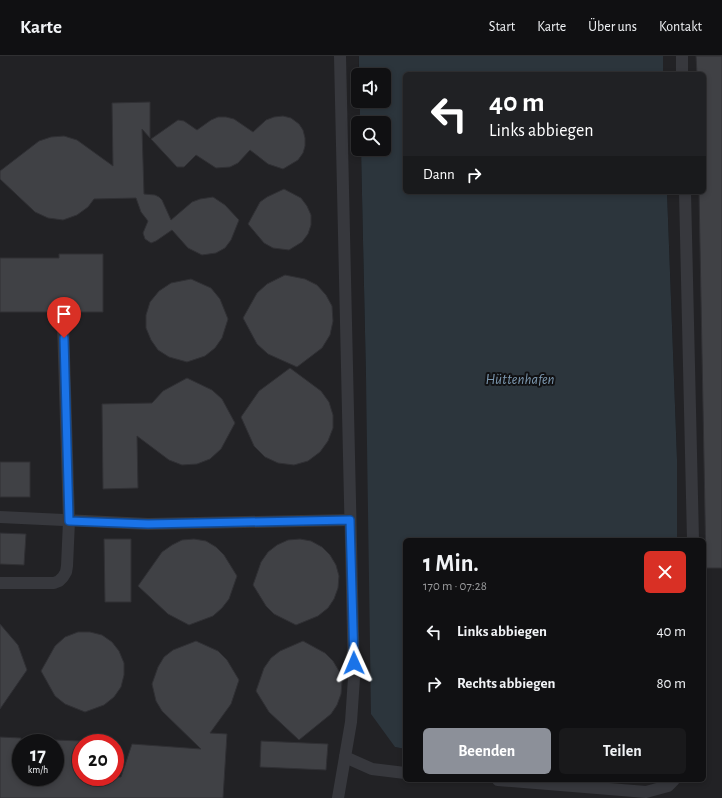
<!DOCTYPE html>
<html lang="de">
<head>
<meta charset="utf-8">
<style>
	body { margin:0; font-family:"Alegreya Sans",sans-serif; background:#19191b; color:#f1f3f6; height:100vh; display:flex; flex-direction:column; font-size:15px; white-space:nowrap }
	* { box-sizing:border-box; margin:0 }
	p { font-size:13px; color:#9c9d9f }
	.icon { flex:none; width:22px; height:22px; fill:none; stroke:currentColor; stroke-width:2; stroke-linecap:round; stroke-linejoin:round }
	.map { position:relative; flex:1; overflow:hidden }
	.drawer { position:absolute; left:403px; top:482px; width:303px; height:244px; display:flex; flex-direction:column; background:#101012; border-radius:6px; box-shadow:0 2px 6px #0003,0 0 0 1px #303032 }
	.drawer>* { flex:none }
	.guide { position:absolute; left:403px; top:16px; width:303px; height:122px; border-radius:6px; box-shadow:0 2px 6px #0003,0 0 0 1px #303032; background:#202124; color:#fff; overflow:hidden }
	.buttons { position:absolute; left:351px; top:12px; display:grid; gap:8px }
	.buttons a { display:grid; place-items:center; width:40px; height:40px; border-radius:6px; background:#101012; box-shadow:0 2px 6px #0003,0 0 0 1px #303032; font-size:20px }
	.speed { position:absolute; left:12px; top:678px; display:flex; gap:8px; font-size:20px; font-weight:700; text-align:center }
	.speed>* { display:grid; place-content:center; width:52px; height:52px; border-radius:50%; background:#101012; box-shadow:0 2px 6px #0003,0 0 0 1px #303032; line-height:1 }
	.speed small { font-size:10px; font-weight:400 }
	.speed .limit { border:6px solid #d22; background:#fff; color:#111 }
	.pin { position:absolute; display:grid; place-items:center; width:34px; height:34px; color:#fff; margin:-41px -17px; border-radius:50% 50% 50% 0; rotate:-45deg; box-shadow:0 0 4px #0007 }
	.pin .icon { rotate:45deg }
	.me { position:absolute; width:44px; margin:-22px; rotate:359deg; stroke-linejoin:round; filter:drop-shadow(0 0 3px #0008) }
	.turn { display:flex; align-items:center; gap:14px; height:84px; padding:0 20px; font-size:18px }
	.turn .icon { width:52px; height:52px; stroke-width:2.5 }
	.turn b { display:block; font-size:28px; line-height:34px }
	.then { display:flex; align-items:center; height:38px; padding:0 20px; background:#0003; gap:8px; font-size:15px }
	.round { display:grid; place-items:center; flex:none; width:42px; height:42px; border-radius:6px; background:#19191b }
	.overview { display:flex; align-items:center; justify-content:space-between; height:68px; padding:0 20px }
	h1 { font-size:24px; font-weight:600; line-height:30px }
	.cta { display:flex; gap:8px; margin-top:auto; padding:8px 20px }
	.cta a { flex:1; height:46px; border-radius:6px; background:#8c9099; color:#fff; font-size:16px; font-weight:600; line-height:46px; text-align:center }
	.cta a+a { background:#19191b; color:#f1f3f6 }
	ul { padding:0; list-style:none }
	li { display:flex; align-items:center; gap:12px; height:52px; padding:0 20px }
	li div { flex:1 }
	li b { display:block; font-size:15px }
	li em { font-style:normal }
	header { display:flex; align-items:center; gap:24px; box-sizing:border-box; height:56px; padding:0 20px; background:#101012; border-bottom:1px solid #303032 }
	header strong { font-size:19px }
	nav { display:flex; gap:22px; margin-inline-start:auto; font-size:14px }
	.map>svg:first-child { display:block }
	.built { fill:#222225; fill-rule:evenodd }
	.water { fill:#2c353c }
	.building { fill:#404145; stroke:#303034 }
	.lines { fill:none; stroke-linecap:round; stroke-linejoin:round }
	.lane { stroke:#37383d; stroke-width:12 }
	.route-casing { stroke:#114b97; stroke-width:10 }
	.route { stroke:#1a73e8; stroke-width:7 }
	.labels { text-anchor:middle; stroke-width:4; stroke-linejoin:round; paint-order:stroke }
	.water-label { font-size:15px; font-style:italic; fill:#7f9bb3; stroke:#111113 }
</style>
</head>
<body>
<header>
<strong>Karte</strong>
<nav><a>Start</a><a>Karte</a><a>Über uns</a><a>Kontakt</a></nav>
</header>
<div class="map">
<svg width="722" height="742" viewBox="0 0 722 742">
	<rect width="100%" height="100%" fill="#161618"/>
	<!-- built -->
	<path class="built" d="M0,0H359L358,45H360V67H358V93H361L366,321L395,691L405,693V724H704V484H677V403L667,136H704V18H663V0H722V742H0ZM21,687H55V721H21ZM81,687H115V721H81Z"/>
	<!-- water -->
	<polygon class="water" points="359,0 663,0 663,18 405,18 405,136 667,136 677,403 677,484 405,484 405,693 395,691 371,658 366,321 361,93 384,93 384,67 360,67 360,45 384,45 384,19 359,19"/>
	<!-- building -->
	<g class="building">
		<polygon points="696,0 722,0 722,512 706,512 699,136 704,136 704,18 697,18"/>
		<polygon points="150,46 150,82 142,73 144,138 155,139 159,141 162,144 171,164 192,146 200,143 213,141 225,149 239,164 231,184 225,192 216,197 202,199 188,192 172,174 156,185 151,187 145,183 143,177 148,165 141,156 136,142 94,143 88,151 77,159 63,164 48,162 35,156 0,123 0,115 39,85 51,81 64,80 77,84 113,110 112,47"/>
		<polygon points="283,60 291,62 299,68 303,74 305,82 305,90 303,97 298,104 283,113 268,108 250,94 238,107 230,111 216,112 196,99 184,111 177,111 151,83 178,64 184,65 197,74 211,64 218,61 226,61 234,63 253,76 266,64 274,61"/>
		<polygon points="284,133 301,142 307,150 311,159 311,169 308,178 302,186 289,194 273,192 264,187 248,168 260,146 267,141"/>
		<polygon points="59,198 103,198 103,256 0,256 0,202 59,202"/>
		<polygon points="285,219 305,223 317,229 326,239 332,250 333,265 330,279 322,292 297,311 268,298 257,288 243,262 257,237 267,228"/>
		<polygon points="191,223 211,232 220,243 228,263 222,282 215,292 205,300 187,306 169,301 158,294 151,284 146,272 146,259 150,246 159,235 171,227"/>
		<polygon points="290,312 321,335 329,346 333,359 333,372 328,385 320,396 308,405 294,409 278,407 265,401 254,390 241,361 259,335"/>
		<polygon points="187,322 212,334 222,343 235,367 221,393 210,403 197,408 182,409 169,404 137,380 138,432 103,433 102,348 152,347 163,335"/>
		<rect x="0" y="406" width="30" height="35"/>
		<polygon points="0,477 26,478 24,509 0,508"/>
		<polygon points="104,483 131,483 131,546 105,546"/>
		<polygon points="194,483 206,485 216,491 224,499 237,520 229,543 222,552 213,560 189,569 168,558 138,530 162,496 172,489 182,484"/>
		<polygon points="300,483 311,485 322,491 330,499 336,509 339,520 338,532 334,543 328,552 318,560 296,569 274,558 266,550 253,529 261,506 268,496 277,489 288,484"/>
		<polygon points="0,568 18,589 27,614 0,653"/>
		<polygon points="78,576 90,576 102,579 112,586 119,595 124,607 124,619 121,631 114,641 104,649 85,656 65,648 55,640 41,615 55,590 65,581"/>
		<polygon points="196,585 218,595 227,604 239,624 231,648 210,677 227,678 223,742 0,742 0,681 21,682 21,721 55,721 55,684 81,685 81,721 121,721 132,688 201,693 162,655 156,645 152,628 158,611 164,601 173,594"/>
		<polygon points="303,585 325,597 333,605 339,615 342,626 341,638 337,649 331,658 299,684 269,656 256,635 264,612 271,602 280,595"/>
		<polygon points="261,685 328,688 326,714 260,711"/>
	</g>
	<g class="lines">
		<!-- lane -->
		<g class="lane">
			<polyline points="682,0 682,18"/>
			<polyline points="685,136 693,484"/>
			<polyline points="0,461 148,468 350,464"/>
			<polyline points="0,527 54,527 59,525 63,521 66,516 67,510 69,465 63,267"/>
			<polyline points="345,701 372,713 405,717"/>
			<polyline points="498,724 646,736 668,730 674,724"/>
			<polyline points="338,742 351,666 354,622 340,0"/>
		</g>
	</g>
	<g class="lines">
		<!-- route casing -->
		<g class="route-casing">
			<polyline id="route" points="64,282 69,465 148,468 350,464 354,607"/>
		</g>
		<!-- route -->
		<use href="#route" class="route"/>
	</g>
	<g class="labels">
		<!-- water labels -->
		<g class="water-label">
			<text x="520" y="328">Hüttenhafen</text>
		</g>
	</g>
</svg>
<div class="buttons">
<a><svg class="icon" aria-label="sound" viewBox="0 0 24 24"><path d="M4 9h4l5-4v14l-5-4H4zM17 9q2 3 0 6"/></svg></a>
<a><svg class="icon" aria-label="search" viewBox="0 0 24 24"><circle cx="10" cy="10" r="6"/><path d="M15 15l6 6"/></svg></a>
</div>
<div class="speed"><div>17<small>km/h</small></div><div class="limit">20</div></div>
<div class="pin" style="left:64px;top:282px;background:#d93025"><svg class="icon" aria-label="arrive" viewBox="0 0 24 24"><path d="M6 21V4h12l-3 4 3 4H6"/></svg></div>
<svg class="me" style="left:354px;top:607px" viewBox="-20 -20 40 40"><path d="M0-17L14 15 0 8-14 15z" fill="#1a73e8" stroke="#fff" stroke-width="4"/></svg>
<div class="guide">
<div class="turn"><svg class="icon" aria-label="left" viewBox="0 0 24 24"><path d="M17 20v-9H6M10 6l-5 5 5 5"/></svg><div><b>40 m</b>Links abbiegen</div></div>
<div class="then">Dann<svg class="icon" aria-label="right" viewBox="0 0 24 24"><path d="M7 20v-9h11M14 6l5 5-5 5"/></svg></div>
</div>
<section class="drawer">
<div class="overview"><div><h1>1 Min.</h1><p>170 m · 07:28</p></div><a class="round" style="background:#d93025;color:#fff"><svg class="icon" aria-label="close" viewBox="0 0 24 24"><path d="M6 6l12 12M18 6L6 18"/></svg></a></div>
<ul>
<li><svg class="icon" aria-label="left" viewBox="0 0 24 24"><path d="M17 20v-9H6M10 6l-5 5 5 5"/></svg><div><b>Links abbiegen</b></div><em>40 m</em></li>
<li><svg class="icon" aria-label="right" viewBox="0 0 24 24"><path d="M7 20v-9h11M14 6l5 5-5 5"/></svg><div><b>Rechts abbiegen</b></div><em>80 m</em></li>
</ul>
<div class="cta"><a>Beenden</a><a>Teilen</a></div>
</section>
</div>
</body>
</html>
